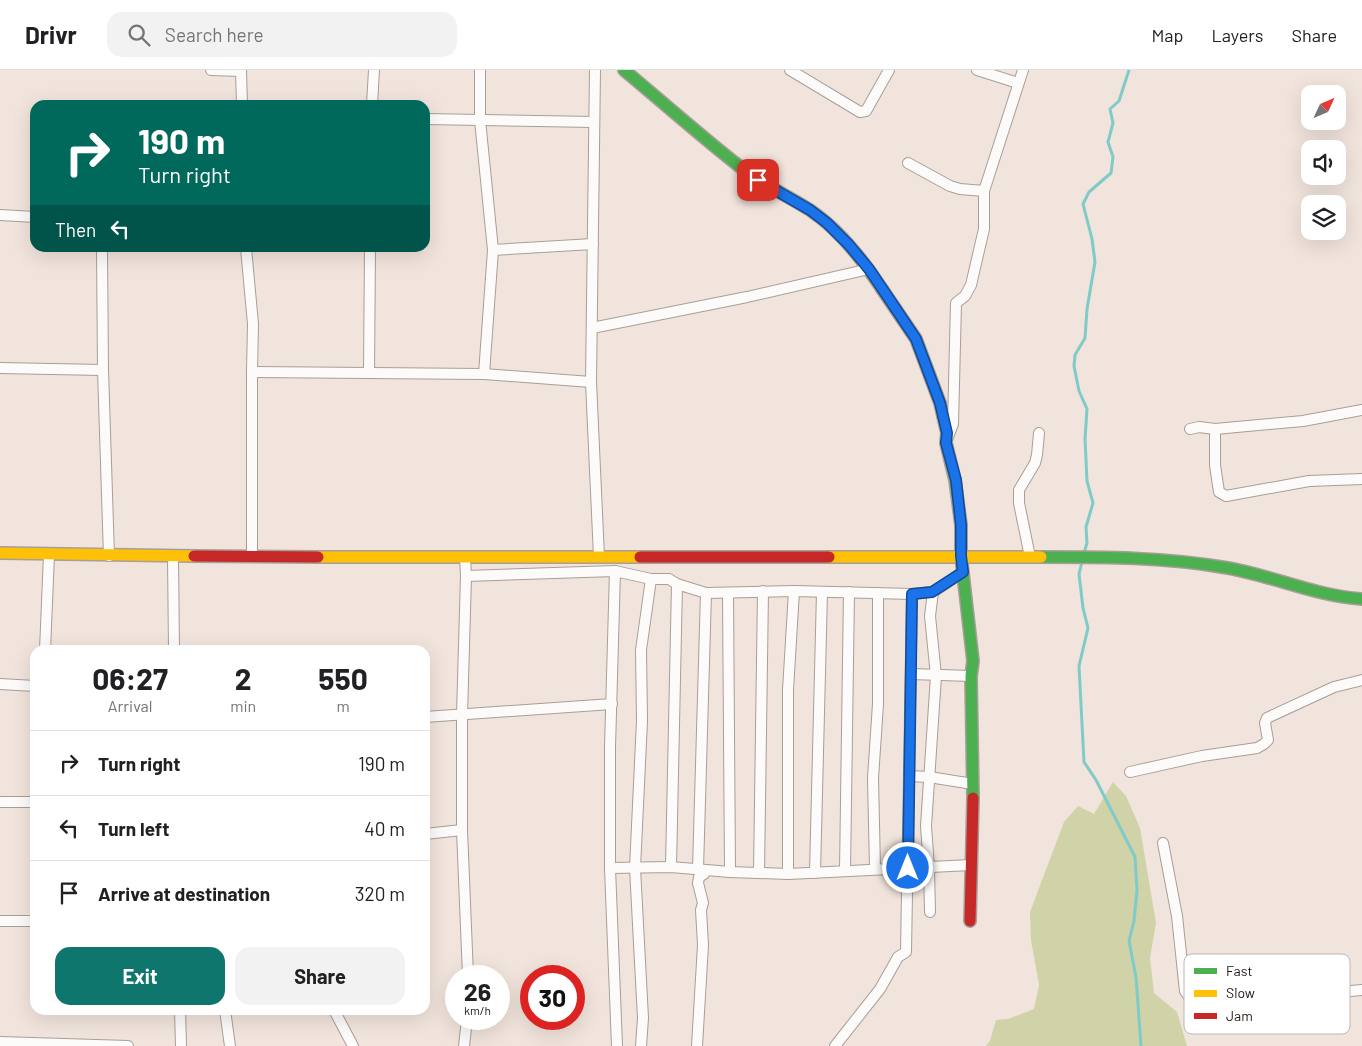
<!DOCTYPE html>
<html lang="en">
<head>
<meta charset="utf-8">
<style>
	body { margin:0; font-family:Barlow,sans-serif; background:#f2f2f2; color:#202124; height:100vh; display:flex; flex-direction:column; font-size:19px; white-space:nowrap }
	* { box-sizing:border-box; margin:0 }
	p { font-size:16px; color:#757577 }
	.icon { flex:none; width:28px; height:28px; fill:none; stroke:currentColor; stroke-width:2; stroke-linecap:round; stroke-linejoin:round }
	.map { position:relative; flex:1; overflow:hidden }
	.panel { position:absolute; left:30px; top:575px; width:400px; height:370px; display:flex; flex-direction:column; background:#fff; border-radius:15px; box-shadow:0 5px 20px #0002 }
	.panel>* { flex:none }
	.hud { position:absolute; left:30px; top:30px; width:400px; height:152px; border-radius:15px; box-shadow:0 5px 20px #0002; background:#00695c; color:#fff; overflow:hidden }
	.needle { width:32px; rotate:46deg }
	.buttons { position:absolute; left:1301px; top:15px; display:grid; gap:10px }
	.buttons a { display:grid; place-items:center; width:45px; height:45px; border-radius:10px; background:#fff; box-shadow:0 5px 20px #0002; font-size:25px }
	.speed { position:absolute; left:445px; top:895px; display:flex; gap:10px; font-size:25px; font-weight:700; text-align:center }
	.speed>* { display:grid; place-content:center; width:65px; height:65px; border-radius:50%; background:#fff; box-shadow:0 5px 20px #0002; line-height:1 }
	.speed small { font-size:12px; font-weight:400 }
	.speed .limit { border:8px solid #d22; background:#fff; color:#111 }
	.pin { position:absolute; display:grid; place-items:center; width:42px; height:42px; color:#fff; margin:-21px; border-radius:10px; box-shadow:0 2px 8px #0006 }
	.me { position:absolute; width:55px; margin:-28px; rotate:0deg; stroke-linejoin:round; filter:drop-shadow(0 0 4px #0008) }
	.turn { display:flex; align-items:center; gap:18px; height:105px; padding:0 25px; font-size:22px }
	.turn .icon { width:65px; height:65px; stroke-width:2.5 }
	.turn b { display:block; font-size:35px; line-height:42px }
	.then { display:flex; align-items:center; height:48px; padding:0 25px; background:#0003; gap:10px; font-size:19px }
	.eta { display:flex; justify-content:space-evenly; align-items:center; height:85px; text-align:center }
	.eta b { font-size:30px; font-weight:700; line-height:35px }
	.action { display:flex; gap:10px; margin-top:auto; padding:10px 25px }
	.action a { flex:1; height:58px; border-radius:15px; background:#0f766e; color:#fff; font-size:20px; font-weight:700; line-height:58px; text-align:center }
	.action a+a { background:#f2f2f2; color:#202124 }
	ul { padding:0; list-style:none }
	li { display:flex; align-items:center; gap:15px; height:65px; padding:0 25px; border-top:1px solid #e0e0e0 }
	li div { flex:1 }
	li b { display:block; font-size:19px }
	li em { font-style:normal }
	header { display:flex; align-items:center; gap:30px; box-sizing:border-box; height:70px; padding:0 25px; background:#fff; border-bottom:1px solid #e0e0e0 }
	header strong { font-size:24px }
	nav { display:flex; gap:28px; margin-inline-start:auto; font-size:18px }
	.search { width:350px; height:45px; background:#f2f2f2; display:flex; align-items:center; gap:12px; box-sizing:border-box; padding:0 18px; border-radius:15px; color:#757577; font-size:19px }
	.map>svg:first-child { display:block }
	.green { fill:#d0d2a7 }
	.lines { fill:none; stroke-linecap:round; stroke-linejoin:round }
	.stream { stroke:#7fcbc8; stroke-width:3 }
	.street-casing { stroke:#a89e98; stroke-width:12 }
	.fast-casing { stroke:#a89e98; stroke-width:14 }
	.slow-casing { stroke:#a89e98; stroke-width:14 }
	.jam-casing { stroke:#a89e98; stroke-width:14 }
	.street { stroke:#fdfbfa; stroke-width:10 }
	.fast { stroke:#4caf50; stroke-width:11 }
	.slow { stroke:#ffc107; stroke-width:11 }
	.jam { stroke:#c62828; stroke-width:11 }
	.route-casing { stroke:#114b97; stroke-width:12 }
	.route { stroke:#1a73e8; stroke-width:9 }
	.key { fill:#fff; stroke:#bcb9b8; stroke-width:1 }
	.key-label { font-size:14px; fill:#201713 }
</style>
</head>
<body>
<header>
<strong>Drivr</strong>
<div class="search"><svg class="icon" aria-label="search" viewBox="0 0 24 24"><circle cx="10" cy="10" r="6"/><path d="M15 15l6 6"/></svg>Search here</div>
<nav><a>Map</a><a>Layers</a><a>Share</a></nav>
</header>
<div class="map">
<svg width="1362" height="976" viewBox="0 0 1362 976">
	<rect width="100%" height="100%" fill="#f1e4dc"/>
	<!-- green -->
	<polygon class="green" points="1113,712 1126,726 1140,758 1156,853 1150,888 1154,923 1177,942 1187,976 986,976 990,971 996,950 1008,949 1034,939 1039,915 1031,870 1030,842 1064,752 1078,736 1094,744"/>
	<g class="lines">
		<!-- stream -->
		<g class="stream">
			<polyline points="1084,483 1087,473 1086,457 1093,433 1087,411 1085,369 1087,339 1079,321 1074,296 1075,285 1085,268 1087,239 1095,192 1092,169 1083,134 1089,122 1111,103 1113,87 1108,72 1113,53 1110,39 1119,31 1129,0"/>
			<polyline points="1082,492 1079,504 1083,538 1088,558 1079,596 1084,692 1096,710 1135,787 1137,820 1134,851 1129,871 1136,907 1141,976"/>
		</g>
		<!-- street casing -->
		<g class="street-casing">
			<g id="street">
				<polyline points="211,0 241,1"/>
				<polyline points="241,0 242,35"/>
				<polyline points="480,0 480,50 493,180 484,304"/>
				<polyline points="595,0 591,312 599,487"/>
				<polyline points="790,0 860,42 866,41 889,0"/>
				<polyline points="977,0 1018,13"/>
				<polyline points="372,35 374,0"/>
				<polyline points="425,49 594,52"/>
				<polyline points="908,93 950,116 960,119 984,121"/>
				<polyline points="0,145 35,147"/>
				<polyline points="102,178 103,300 109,486"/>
				<polyline points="246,178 253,254 252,302 252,487"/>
				<polyline points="493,180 593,174"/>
				<polyline points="592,258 747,227 869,199"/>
				<polyline points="0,298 103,300"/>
				<polyline points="252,302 484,304 591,312"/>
				<polyline points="369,302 370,178"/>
				<polyline points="1190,359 1199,357 1215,359 1303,351 1362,340"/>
				<polyline points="1215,359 1215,395 1219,422 1226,426 1309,411 1362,409"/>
				<polyline points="948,367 953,354 956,233 965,226 971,215 984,159 984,121 1023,0"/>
				<polyline points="173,487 174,580"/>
				<polyline points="465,487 466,506 462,645 462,760 468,906"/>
				<polyline points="1030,487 1019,433 1019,420 1035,393 1037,385 1039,363"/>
				<polyline points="615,501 610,677 610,798 617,976"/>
				<polyline points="466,506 615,501 651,509 669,509 677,514 706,523 794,521 912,524 933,522 963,502"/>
				<polyline points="728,523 730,802"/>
				<polyline points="45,580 49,485"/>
				<polyline points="911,604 971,606"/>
				<polyline points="0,614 35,616"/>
				<polyline points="425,647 612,634"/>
				<polyline points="1130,702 1202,686 1257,678 1264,674 1268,670 1265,653 1267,648 1334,617 1362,610"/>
				<polyline points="909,706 929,707 973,714"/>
				<polyline points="0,732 35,732"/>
				<polyline points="425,764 462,760"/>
				<polyline points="1163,773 1177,846 1185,921 1191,930 1202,934 1362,920"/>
				<polyline points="671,797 677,514"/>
				<polyline points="610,798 671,797 730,802 788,804 971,795"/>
				<polyline points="875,799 873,708 878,634 878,523"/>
				<polyline points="845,801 849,522"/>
				<polyline points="759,802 763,521"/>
				<polyline points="815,803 822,522"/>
				<polyline points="788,804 788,620 794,521"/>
				<polyline points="930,842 929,798 926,756 936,606 930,546 933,522"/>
				<polyline points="0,851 35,851"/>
				<polyline points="180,940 181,976"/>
				<polyline points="225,940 230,976"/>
				<polyline points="334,940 353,976"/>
				<polyline points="0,972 128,976"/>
				<polyline points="464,976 467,949"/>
				<polyline points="641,976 643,948 635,798 642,651 641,580 651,509"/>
				<polyline points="697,976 703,875 701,840 703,833 698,813 699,807 704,804 698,799 706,523"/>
				<polyline points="835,976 880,919 898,887 906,882 912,524"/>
			</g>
		</g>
		<!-- fast casing -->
		<g class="fast-casing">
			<g id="fast">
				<path d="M624,0C665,34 705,70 748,103C768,117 790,127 810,140C840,160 863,190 882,219"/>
				<polyline points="943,346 947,363 946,373 955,410 961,455 961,486 973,591 971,606 973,728"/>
				<path d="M1041,487C1104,487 1165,487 1228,498C1273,506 1316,526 1362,529"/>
			</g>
		</g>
		<!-- slow casing -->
		<g class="slow-casing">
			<g id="slow">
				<polyline points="0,483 194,486"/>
				<polyline points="318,487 640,487"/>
				<polyline points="829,487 1041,487"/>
			</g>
		</g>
		<!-- jam casing -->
		<g class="jam-casing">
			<g id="jam">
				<polyline points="882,219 916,269 940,333 943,346"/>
				<polyline points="194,486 318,487"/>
				<polyline points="640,487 829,487"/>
				<polyline points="970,851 973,728"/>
			</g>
		</g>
		<!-- street -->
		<use href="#street" class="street"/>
		<!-- fast -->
		<use href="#fast" class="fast"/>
		<!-- slow -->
		<use href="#slow" class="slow"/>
		<!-- jam -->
		<use href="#jam" class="jam"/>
	</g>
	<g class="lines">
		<!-- route casing -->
		<g class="route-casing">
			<polyline id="route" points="758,110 810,140 827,153 849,175 869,199 916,269 940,333 947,363 946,373 956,410 961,455 961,486 963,502 932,522 912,524 908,798"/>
		</g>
		<!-- route -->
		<use href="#route" class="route"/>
	</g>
	<!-- legend -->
	<rect x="1184" y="884" width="166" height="80" rx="8" class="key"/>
	<rect x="1194" y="898" width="23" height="6" fill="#4caf50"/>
	<rect x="1194" y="920" width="23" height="7" fill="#ffc107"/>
	<rect x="1194" y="943" width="23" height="6" fill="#c62828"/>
	<g class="key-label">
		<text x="1226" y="906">Fast</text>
		<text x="1226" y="928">Slow</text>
		<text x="1226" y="951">Jam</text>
	</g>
</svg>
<div class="buttons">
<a><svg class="needle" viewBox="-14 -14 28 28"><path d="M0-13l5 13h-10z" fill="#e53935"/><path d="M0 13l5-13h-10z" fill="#757577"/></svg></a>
<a><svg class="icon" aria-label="sound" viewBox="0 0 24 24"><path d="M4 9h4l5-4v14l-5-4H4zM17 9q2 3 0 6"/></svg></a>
<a><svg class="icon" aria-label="layers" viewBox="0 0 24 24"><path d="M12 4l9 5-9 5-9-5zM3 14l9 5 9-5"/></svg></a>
</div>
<div class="speed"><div>26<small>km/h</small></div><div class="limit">30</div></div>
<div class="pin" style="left:758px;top:110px;background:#d93025"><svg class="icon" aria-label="arrive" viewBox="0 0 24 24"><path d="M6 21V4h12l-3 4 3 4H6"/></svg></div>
<svg class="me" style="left:908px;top:798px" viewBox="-20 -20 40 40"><circle r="17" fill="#1a73e8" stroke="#fff" stroke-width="3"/><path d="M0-11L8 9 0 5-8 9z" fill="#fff"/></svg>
<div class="hud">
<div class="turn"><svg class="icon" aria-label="right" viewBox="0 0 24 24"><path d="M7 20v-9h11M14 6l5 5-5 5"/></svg><div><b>190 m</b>Turn right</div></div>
<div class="then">Then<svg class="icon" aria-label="left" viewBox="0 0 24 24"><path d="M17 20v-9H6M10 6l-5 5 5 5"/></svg></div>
</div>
<section class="panel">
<div class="eta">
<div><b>06:27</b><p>Arrival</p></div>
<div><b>2</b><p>min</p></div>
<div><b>550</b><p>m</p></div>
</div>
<ul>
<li><svg class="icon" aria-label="right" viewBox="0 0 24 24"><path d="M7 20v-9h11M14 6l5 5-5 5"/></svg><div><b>Turn right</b></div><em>190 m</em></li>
<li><svg class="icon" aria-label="left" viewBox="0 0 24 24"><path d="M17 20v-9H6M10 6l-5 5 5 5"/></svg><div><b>Turn left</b></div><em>40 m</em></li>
<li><svg class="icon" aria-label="arrive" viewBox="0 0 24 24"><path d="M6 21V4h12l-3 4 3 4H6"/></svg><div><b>Arrive at destination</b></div><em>320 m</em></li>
</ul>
<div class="action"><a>Exit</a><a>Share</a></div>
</section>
</div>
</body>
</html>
